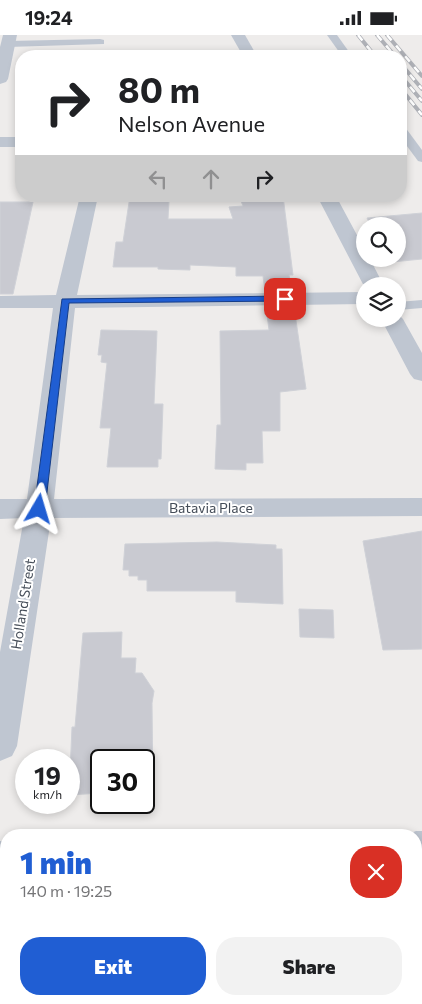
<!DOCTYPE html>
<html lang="en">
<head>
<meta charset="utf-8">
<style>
	body { margin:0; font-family:Commissioner,sans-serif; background:#f2f2f2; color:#202124; height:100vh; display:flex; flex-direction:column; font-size:19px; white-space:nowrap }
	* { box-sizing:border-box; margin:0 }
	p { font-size:16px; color:#757577 }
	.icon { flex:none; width:28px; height:28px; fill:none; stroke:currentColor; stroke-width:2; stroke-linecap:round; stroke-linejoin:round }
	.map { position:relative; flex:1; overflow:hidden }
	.sheet { position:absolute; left:0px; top:794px; width:422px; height:176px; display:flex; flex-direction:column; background:#fff; border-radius:20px 20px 0 0; box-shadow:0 2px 8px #0003 }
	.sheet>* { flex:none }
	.hud { position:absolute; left:15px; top:15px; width:392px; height:152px; border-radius:20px; box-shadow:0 2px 8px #0003; background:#fff; color:#202124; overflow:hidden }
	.fabs { position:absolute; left:356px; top:182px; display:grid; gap:10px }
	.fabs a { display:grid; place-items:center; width:50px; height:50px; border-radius:50%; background:#fff; box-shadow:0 2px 8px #0003; font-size:25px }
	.speed { position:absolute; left:15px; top:714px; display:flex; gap:10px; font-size:25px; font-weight:700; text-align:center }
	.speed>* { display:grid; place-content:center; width:65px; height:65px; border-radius:50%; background:#fff; box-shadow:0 2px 8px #0003; line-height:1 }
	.speed small { font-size:12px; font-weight:400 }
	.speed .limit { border:2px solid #111; border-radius:8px; background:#fff; color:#111 }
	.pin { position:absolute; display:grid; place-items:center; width:42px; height:42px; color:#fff; margin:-21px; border-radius:10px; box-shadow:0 2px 8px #0006 }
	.me { position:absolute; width:55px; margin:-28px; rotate:7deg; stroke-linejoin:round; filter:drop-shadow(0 0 4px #0008) }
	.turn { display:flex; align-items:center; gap:18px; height:105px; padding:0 20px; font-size:22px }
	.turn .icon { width:65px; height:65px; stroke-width:2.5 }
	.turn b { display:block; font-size:35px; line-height:42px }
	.lanes { display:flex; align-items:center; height:48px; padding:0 20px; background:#0003; justify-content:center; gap:25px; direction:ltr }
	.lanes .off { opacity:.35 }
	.round { display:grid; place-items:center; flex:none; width:52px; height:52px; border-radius:20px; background:#f2f2f2 }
	.head { display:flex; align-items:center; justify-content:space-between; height:85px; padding:0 20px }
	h1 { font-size:30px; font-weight:800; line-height:38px; color:#205ed3 }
	.action { display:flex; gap:10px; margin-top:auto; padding:10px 20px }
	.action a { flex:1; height:58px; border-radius:20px; background:#205ed3; color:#fff; font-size:20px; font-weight:800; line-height:58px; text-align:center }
	.action a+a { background:#f2f2f2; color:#202124 }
	.status { display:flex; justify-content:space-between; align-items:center; height:35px; padding:0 25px; background:#fff; direction:ltr }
	.status svg { height:14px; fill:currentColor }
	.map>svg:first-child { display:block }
	.building { fill:#c9cad1; stroke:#cfd1d7 }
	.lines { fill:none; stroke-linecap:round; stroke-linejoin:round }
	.lane { fill:#bfc6d1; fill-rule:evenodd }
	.street { fill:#bfc6d1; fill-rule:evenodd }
	.rail-casing { stroke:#aeb0b6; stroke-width:4 }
	.rail { stroke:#fff; stroke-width:2.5; stroke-dasharray:7; stroke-linecap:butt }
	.route { fill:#205ed3; stroke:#153d89 }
	.labels { text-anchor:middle; stroke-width:4; stroke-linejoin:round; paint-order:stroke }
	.street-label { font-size:14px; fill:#454d58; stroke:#fff }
</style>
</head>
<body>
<div class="status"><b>19:24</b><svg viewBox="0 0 49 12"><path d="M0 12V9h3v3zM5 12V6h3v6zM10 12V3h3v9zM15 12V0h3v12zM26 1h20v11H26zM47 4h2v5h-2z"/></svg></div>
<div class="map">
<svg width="422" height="969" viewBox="0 0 422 969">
	<rect width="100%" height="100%" fill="#eeeceb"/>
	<!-- building -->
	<g class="building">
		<polygon points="130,161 162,161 161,166 169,166 168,184 233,184 229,172 243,171 239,161 283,161 293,240 289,240 292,256 265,256 263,241 236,241 236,232 190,230 190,235 158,234 158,232 113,232 116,207 123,207"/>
		<polygon points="0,167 33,167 13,259 0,259"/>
		<polygon points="422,178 422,224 392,227 390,224 398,224 398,191 371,191 367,183"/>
		<polygon points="266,272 294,272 306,354 280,357 280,396 262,396 263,428 246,428 246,435 215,434 217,390 221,390 220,296 269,295"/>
		<polygon points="101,295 157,296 154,369 163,369 161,424 158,424 158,432 107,432 111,393 100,393 107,328 101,327 102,320 98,320"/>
		<polygon points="422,496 422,614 383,615 363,506"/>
		<polygon points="217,507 276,510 276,514 282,514 283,569 236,567 236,556 147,556 147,545 138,545 138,541 129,541 129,535 123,535 125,509"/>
		<polygon points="299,574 333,575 334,603 300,602"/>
		<polygon points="122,597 121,623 136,623 135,638 142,638 154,656 152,668 153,756 144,756 144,725 101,725 101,758 69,760 72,692 75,692 83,598"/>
	</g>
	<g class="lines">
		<!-- lane -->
		<g class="lane">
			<polygon points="327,0 337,0 352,21 342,21"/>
			<polygon points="100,4 104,5 104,9 8,12 3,9 8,6"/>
			<polygon points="401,91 405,92 422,115 422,127 418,126 401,103"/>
			<polygon points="422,265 422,273 398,275 398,267"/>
		</g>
		<!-- street -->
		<g class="street">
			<polygon points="3,0 17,0 8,44 6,47 0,49 0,12"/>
			<polygon points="231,0 245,0 257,21 243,21"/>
			<rect x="0" y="102" width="21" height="10"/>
			<polygon points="80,161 98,161 77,260 365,257 365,269 75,273 54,464 422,463 422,481 51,483 17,711 12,721 0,726 0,617 24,483 0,484 0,464 27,464 53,273 0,273 0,261 56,260"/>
			<polygon points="317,161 336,161 365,215 365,224 370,224 384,251 365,251 365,253"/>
			<polygon points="398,279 403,284 422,318 422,346 414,344 410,339 381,284 398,284"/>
			<polygon points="416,796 422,796 422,830 416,830 416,800 406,800"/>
			<rect x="0" y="806" width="6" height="34"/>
		</g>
		<!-- rail casing -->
		<g class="rail-casing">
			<g id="rail">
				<polyline points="358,0 375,21"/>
				<polyline points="377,0 395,21"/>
				<polyline points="387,0 422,41"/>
				<polyline points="401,29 422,54"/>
				<polyline points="401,41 422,66"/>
				<polyline points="401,54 422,80"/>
			</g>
		</g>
		<!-- rail -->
		<use href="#rail" class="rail"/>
	</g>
	<!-- route -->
	<polygon class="route" points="285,261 289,264 288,266 69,268 45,474 39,478 35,477 34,474 62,264"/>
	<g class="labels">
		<!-- street labels -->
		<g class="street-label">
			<text x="211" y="478">Batavia Place</text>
			<text transform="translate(23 569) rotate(-81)" y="5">Holland Street</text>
		</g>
	</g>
</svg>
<div class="fabs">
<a><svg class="icon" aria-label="search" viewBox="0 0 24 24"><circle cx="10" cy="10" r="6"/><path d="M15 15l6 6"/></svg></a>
<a><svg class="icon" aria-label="layers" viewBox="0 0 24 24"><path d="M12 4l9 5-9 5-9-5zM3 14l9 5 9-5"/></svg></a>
</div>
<div class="speed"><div>19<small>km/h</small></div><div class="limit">30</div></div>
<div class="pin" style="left:285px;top:264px;background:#d93025"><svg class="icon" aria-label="arrive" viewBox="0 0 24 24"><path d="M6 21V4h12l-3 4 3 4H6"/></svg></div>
<svg class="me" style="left:39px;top:474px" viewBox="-20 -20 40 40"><path d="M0-17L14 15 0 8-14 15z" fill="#205ed3" stroke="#fff" stroke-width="4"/></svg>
<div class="hud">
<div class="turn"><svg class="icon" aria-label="right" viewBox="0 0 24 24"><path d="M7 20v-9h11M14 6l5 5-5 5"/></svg><div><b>80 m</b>Nelson Avenue</div></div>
<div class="lanes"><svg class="icon off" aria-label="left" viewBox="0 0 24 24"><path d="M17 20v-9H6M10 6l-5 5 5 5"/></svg><svg class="icon off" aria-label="ahead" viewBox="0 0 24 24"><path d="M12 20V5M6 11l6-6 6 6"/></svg><svg class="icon" aria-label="right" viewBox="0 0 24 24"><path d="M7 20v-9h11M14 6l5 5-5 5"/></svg></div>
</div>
<section class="sheet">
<div class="head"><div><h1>1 min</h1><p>140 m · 19:25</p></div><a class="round" style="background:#d93025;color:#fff"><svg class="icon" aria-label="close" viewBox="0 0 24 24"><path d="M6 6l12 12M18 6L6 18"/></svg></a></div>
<div class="action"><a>Exit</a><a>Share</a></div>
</section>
</div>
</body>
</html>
